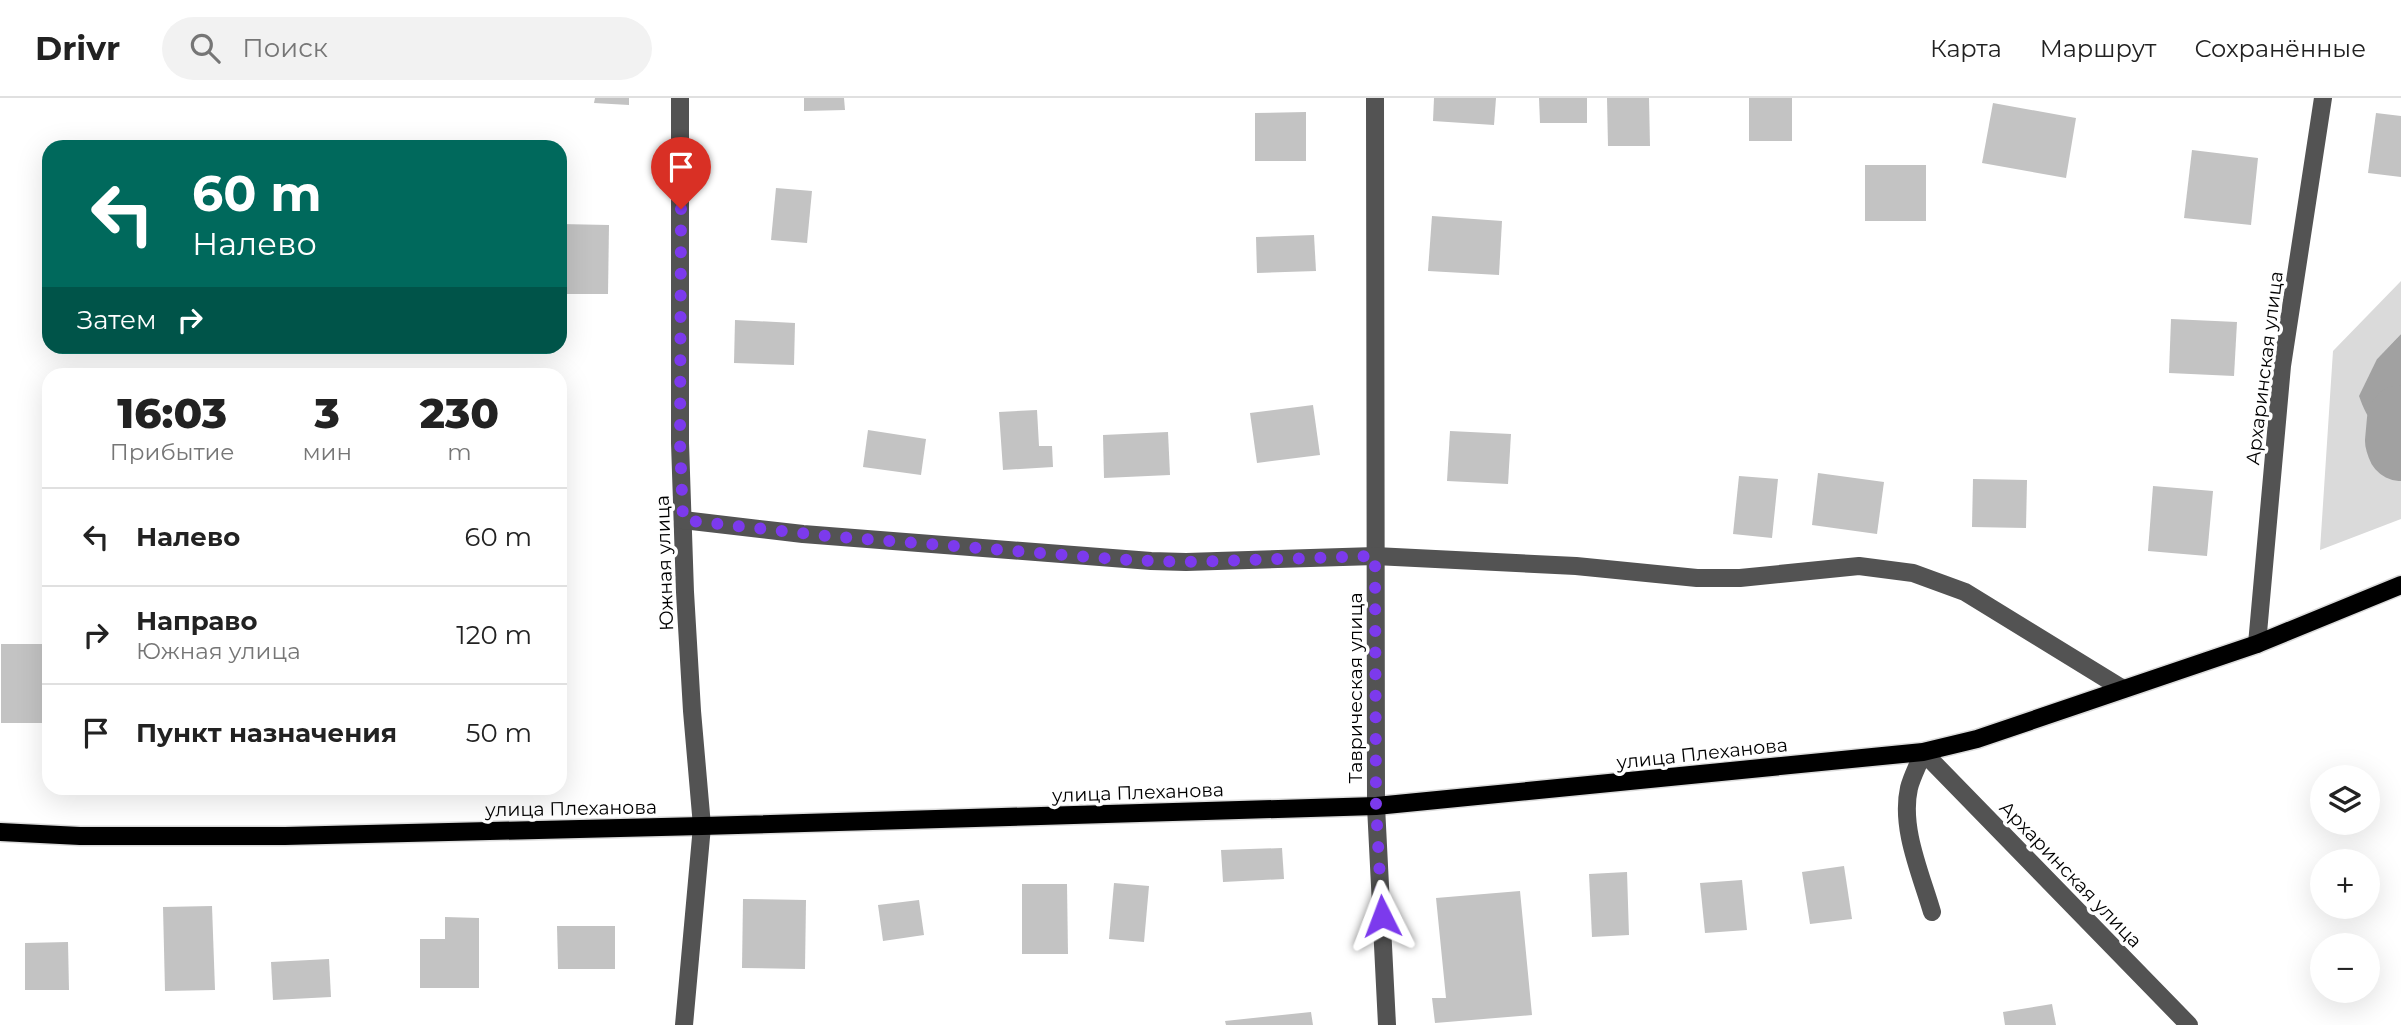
<!DOCTYPE html>
<html lang="ru">
<head>
<meta charset="utf-8">
<style>
	body { margin:0; font-family:Montserrat,sans-serif; background:#f2f2f2; color:#222; height:100vh; display:flex; flex-direction:column; font-size:26px; white-space:nowrap }
	* { box-sizing:border-box; margin:0 }
	p { font-size:23px; color:#767676 }
	.icon { flex:none; width:38px; height:38px; fill:none; stroke:currentColor; stroke-width:2; stroke-linecap:round; stroke-linejoin:round }
	.map { position:relative; flex:1; overflow:hidden }
	.drawer { position:absolute; left:42px; top:270px; width:525px; height:427px; display:flex; flex-direction:column; background:#fff; border-radius:21px; box-shadow:0 7px 28px #0002 }
	.drawer>* { flex:none }
	.top-card { position:absolute; left:42px; top:42px; width:525px; height:214px; border-radius:21px; box-shadow:0 7px 28px #0002; background:#00695c; color:#fff; overflow:hidden }
	.controls { position:absolute; left:2310px; top:667px; display:grid; gap:14px }
	.controls a { display:grid; place-items:center; width:70px; height:70px; border-radius:50%; background:#fff; box-shadow:0 7px 28px #0002; font-size:35px }
	.pin { position:absolute; display:grid; place-items:center; width:60px; height:60px; color:#fff; margin:-72px -30px; border-radius:50% 50% 50% 0; rotate:-45deg; box-shadow:0 0 7px #0007 }
	.pin .icon { rotate:45deg }
	.me { position:absolute; width:77px; margin:-38px; rotate:357deg; stroke-linejoin:round; filter:drop-shadow(0 0 5px #0008) }
	.turn { display:flex; align-items:center; gap:24px; height:147px; padding:0 35px; font-size:32px }
	.turn .icon { width:91px; height:91px; stroke-width:2.5 }
	.turn b { display:block; font-size:49px; line-height:60px }
	.then { display:flex; align-items:center; height:66px; padding:0 35px; background:#0003; gap:14px; font-size:26px }
	.eta { display:flex; justify-content:space-evenly; align-items:center; height:119px; text-align:center }
	.eta b { font-size:42px; font-weight:800; line-height:49px }
	ul { padding:0; list-style:none }
	li { display:flex; align-items:center; gap:21px; height:98px; padding:0 35px; border-top:2px solid #e0e0e0 }
	li div { flex:1 }
	li b { display:block; font-size:26px }
	li em { font-style:normal }
	header { display:flex; align-items:center; gap:42px; box-sizing:border-box; height:98px; padding:0 35px; background:#fff; border-bottom:2px solid #e0e0e0 }
	header strong { font-size:33px }
	nav { display:flex; gap:38px; margin-inline-start:auto; font-size:24px }
	.search { width:490px; height:63px; background:#f2f2f2; display:flex; align-items:center; gap:18px; box-sizing:border-box; padding:0 24px; border-radius:38px; color:#767676; font-size:26px }
	.map>svg:first-child { display:block }
	.green { fill:#dadada }
	.water { fill:#a1a1a1 }
	.lines { fill:none; stroke-linecap:round; stroke-linejoin:round }
	.river { stroke:#a1a1a1; stroke-width:68 }
	.building { fill:#c3c3c3 }
	.major-casing { stroke:#dbdbdb; stroke-width:21 }
	.minor { stroke:#535353; stroke-width:18 }
	.major { stroke:#000; stroke-width:18 }
	.route { stroke:#7c3aed; stroke-width:12; stroke-dasharray:0 21.6 }
	.labels { text-anchor:middle; stroke-width:7; stroke-linejoin:round; paint-order:stroke }
	.street-label { font-size:19px; fill:#000; stroke:#fff }
</style>
</head>
<body>
<header>
<strong>Drivr</strong>
<div class="search"><svg class="icon" aria-label="search" viewBox="0 0 24 24"><circle cx="10" cy="10" r="6"/><path d="M15 15l6 6"/></svg>Поиск</div>
<nav><a>Карта</a><a>Маршрут</a><a>Сохранённые</a></nav>
</header>
<div class="map">
<svg width="2401" height="927" viewBox="0 0 2401 927">
	<rect width="100%" height="100%" fill="#fff"/>
	<!-- green -->
	<polygon class="green" points="2401,183 2401,236 2377,261 2367,318 2381,334 2398,343 2401,342 2401,421 2320,452 2333,253"/>
	<!-- water -->
	<path class="water" d="M2401,236V342L2399,343C2375,332 2368,323 2359,298L2377,261Z"/>
	<g class="lines">
		<!-- river -->
		<polyline class="river" points="2401,321 2399,343 2401,349"/>
	</g>
	<!-- building -->
	<g class="building">
		<polygon points="595,0 629,0 629,7 594,5"/>
		<polygon points="804,0 844,0 845,12 804,13"/>
		<polygon points="1434,0 1496,0 1494,27 1433,23"/>
		<polygon points="1539,0 1587,0 1587,25 1540,25"/>
		<polygon points="1607,0 1649,0 1650,48 1608,48"/>
		<rect x="1749" y="0" width="43" height="43"/>
		<polygon points="1993,5 2076,20 2066,80 1982,65"/>
		<polygon points="1306,14 1306,63 1255,63 1255,15"/>
		<polygon points="2376,15 2401,18 2401,79 2368,75"/>
		<polygon points="2192,52 2258,60 2251,127 2184,120"/>
		<rect x="1865" y="67" width="61" height="56"/>
		<polygon points="776,90 812,93 807,145 771,142"/>
		<polygon points="1432,118 1502,123 1499,177 1428,173"/>
		<polygon points="560,126 609,127 608,196 560,196"/>
		<polygon points="1314,137 1316,173 1257,175 1256,139"/>
		<polygon points="2171,221 2237,224 2234,278 2169,275"/>
		<polygon points="735,222 795,225 794,267 734,265"/>
		<polygon points="1313,307 1320,357 1257,365 1250,315"/>
		<polygon points="1037,312 1039,348 1052,348 1053,369 1003,372 999,314"/>
		<polygon points="868,332 926,341 921,377 863,369"/>
		<polygon points="1450,333 1511,336 1508,386 1447,383"/>
		<polygon points="1168,334 1170,377 1104,380 1103,337"/>
		<polygon points="1818,375 1884,384 1877,436 1812,427"/>
		<polygon points="1739,378 1778,381 1772,440 1733,436"/>
		<polygon points="1973,381 2027,382 2026,430 1972,429"/>
		<polygon points="2153,388 2213,393 2207,458 2148,453"/>
		<rect x="1" y="546" width="48" height="79"/>
		<polygon points="1282,750 1284,781 1223,784 1221,752"/>
		<polygon points="1844,768 1852,821 1810,826 1802,774"/>
		<polygon points="1627,774 1629,837 1592,839 1589,776"/>
		<polygon points="1742,782 1747,832 1705,835 1700,785"/>
		<polygon points="1114,785 1149,788 1144,844 1109,841"/>
		<polygon points="1022,786 1067,786 1068,856 1022,856"/>
		<polygon points="1520,793 1532,917 1435,925 1432,900 1446,900 1436,800"/>
		<polygon points="743,801 806,802 805,871 742,870"/>
		<polygon points="919,802 924,837 883,843 878,807"/>
		<polygon points="212,808 215,892 165,893 163,809"/>
		<polygon points="445,819 479,820 479,890 420,890 420,841 445,841"/>
		<polygon points="557,828 615,828 615,871 558,871"/>
		<polygon points="68,844 69,892 25,892 25,845"/>
		<polygon points="329,861 331,899 273,902 271,864"/>
		<polygon points="2052,906 2056,927 2005,927 2003,914"/>
		<polygon points="1311,914 1313,927 1226,927 1225,923"/>
	</g>
	<g class="lines">
		<!-- major casing -->
		<g class="major-casing">
			<polyline id="major" points="0,734 80,738 285,738 702,728 1376,708 1923,654 1977,641 2257,546 2401,487"/>
		</g>
		<!-- minor -->
		<g class="minor">
			<polyline points="680,0 680,345 685,494 692,613 702,728 684,927"/>
			<polyline points="1375,0 1376,708 1387,927"/>
			<polyline points="683,422 803,436 1151,463 1186,464 1375,458 1576,468 1697,480 1740,480 1859,468 1913,475 1965,494 2123,591"/>
			<polyline points="2257,546 2282,268 2323,0"/>
			<path d="M1932,814C1921,776 1900,730 1909,690C1912,678 1919,666 1923,654L2189,927"/>
		</g>
		<!-- major -->
		<use href="#major" class="major"/>
	</g>
	<g class="lines">
		<!-- route -->
		<polyline class="route" points="681,111 680,345 683,422 828,438 1128,462 1186,464 1375,458 1376,708 1382,818"/>
	</g>
	<g class="labels">
		<!-- street labels -->
		<g class="street-label">
			<text transform="translate(2264 270) rotate(-83)" y="7">Архаринская улица</text>
			<text transform="translate(664 465) rotate(-92)" y="7">Южная улица</text>
			<text transform="translate(1355 590) rotate(-90)" y="7">Таврическая улица</text>
			<text transform="translate(1702 655) rotate(-6)" y="7">улица Плеханова</text>
			<text transform="translate(1138 694) rotate(-2)" y="7">улица Плеханова</text>
			<text transform="translate(571 710) rotate(-1)" y="7">улица Плеханова</text>
			<text transform="translate(2071 776) rotate(46)" y="7">Архаринская улица</text>
		</g>
	</g>
</svg>
<div class="controls">
<a><svg class="icon" aria-label="layers" viewBox="0 0 24 24"><path d="M12 4l9 5-9 5-9-5zM3 14l9 5 9-5"/></svg></a>
<a>+</a>
<a>−</a>
</div>
<div class="pin" style="left:681px;top:111px;background:#d93025"><svg class="icon" aria-label="arrive" viewBox="0 0 24 24"><path d="M6 21V4h12l-3 4 3 4H6"/></svg></div>
<svg class="me" style="left:1382px;top:818px" viewBox="-20 -20 40 40"><path d="M0-17L14 15 0 8-14 15z" fill="#7c3aed" stroke="#fff" stroke-width="4"/></svg>
<div class="top-card">
<div class="turn"><svg class="icon" aria-label="left" viewBox="0 0 24 24"><path d="M17 20v-9H6M10 6l-5 5 5 5"/></svg><div><b>60 m</b>Налево</div></div>
<div class="then">Затем<svg class="icon" aria-label="right" viewBox="0 0 24 24"><path d="M7 20v-9h11M14 6l5 5-5 5"/></svg></div>
</div>
<section class="drawer">
<div class="eta">
<div><b>16:03</b><p>Прибытие</p></div>
<div><b>3</b><p>мин</p></div>
<div><b>230</b><p>m</p></div>
</div>
<ul>
<li><svg class="icon" aria-label="left" viewBox="0 0 24 24"><path d="M17 20v-9H6M10 6l-5 5 5 5"/></svg><div><b>Налево</b></div><em>60 m</em></li>
<li><svg class="icon" aria-label="right" viewBox="0 0 24 24"><path d="M7 20v-9h11M14 6l5 5-5 5"/></svg><div><b>Направо</b><p>Южная улица</p></div><em>120 m</em></li>
<li><svg class="icon" aria-label="arrive" viewBox="0 0 24 24"><path d="M6 21V4h12l-3 4 3 4H6"/></svg><div><b>Пункт назначения</b></div><em>50 m</em></li>
</ul>
</section>
</div>
</body>
</html>
